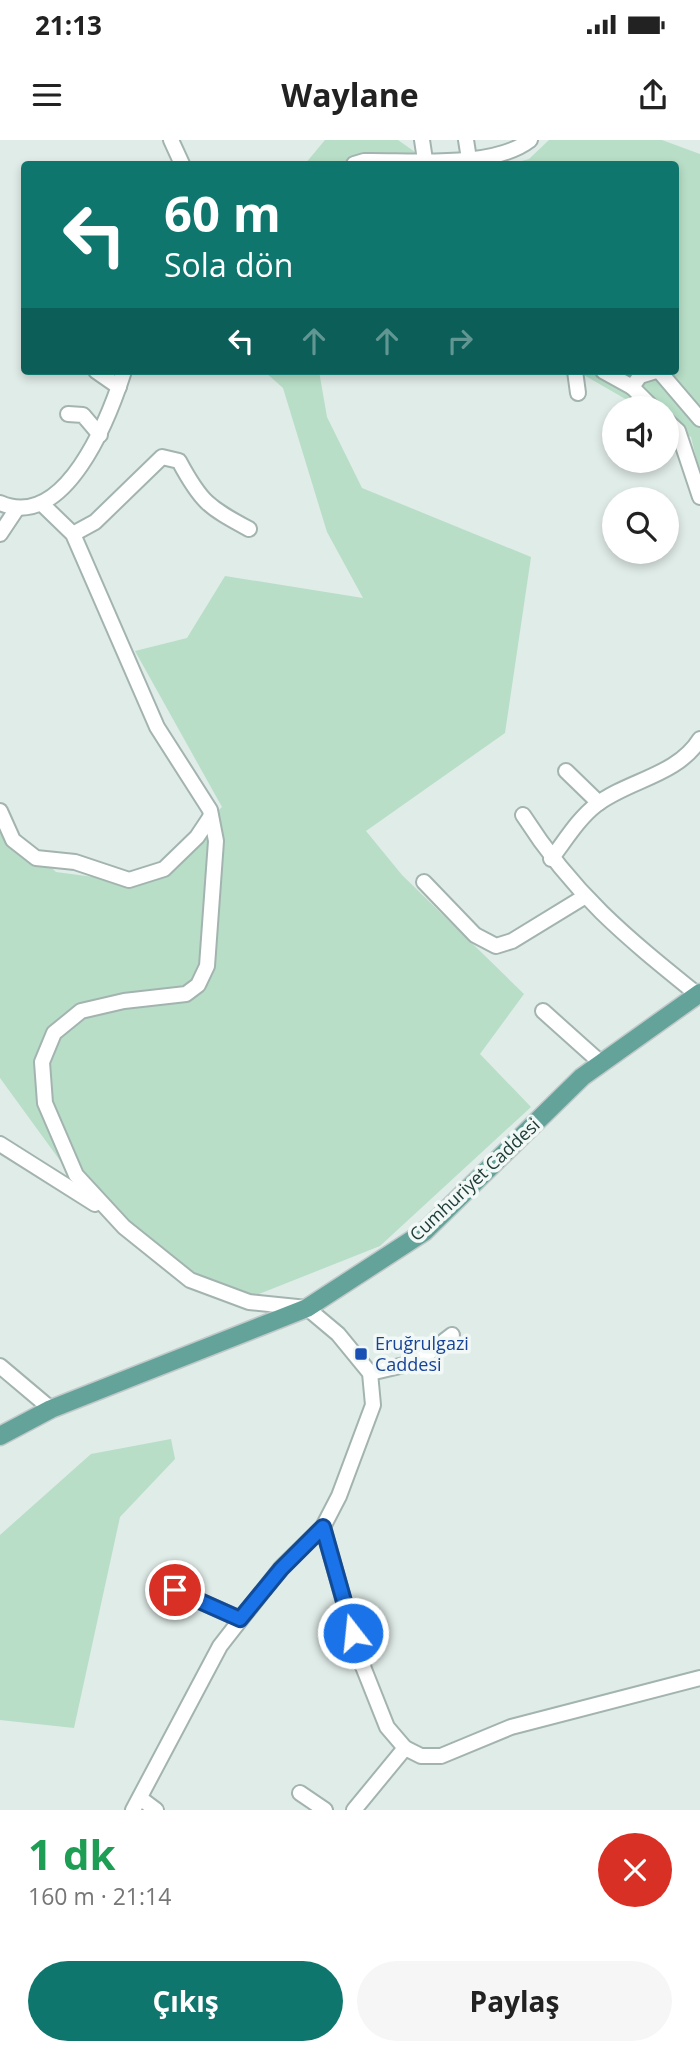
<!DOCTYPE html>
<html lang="tr">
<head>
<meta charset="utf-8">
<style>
	body { margin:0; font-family:"Open Sans",sans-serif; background:#f6f6f6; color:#222; height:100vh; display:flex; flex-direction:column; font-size:26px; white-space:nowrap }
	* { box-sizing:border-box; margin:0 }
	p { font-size:23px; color:#767676 }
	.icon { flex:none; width:38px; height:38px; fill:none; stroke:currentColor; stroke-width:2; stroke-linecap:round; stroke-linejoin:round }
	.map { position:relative; height:1670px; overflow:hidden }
	.side { display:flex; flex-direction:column; background:#fff; flex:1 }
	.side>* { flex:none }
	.top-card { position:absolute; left:21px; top:21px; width:658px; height:214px; border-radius:7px; box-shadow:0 4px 10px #0003; background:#0f766e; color:#fff; overflow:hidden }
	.fabs { position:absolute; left:602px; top:256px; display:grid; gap:14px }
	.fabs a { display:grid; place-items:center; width:77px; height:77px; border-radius:50%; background:#fff; box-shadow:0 4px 10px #0003; font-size:35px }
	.pin { position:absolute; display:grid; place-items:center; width:60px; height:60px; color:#fff; margin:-30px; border:4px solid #fff; border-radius:50%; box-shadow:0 2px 7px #0007 }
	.me { position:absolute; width:77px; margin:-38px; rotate:344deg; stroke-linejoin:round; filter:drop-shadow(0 0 5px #0008) }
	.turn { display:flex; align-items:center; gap:24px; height:147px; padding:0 28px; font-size:32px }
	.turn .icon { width:91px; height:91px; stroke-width:2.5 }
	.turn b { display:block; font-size:49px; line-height:60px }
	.lanes { display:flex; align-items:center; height:66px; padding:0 28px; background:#0003; justify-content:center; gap:35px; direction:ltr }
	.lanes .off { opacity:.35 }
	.round { display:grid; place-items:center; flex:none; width:74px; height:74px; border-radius:37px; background:#f6f6f6 }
	.headline { display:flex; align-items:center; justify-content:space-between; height:119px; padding:0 28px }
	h1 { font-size:42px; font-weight:700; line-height:52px; color:#1e9e55 }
	.primary-button { display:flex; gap:14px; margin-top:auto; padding:14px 28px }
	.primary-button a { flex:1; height:80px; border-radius:42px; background:#0f766e; color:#fff; font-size:28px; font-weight:700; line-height:80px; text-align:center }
	.primary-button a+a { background:#f6f6f6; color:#222 }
	.status { display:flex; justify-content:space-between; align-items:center; height:49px; padding:0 35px; background:#fff; direction:ltr }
	.status svg { height:19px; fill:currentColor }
	header { display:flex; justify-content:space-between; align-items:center; height:91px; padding:0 28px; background:#fff; font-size:32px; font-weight:700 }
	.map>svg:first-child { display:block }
	.green { fill:#b8dec7 }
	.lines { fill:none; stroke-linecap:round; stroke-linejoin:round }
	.minor-casing { stroke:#a3b4b0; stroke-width:18 }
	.major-casing { stroke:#c1c9c8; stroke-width:21 }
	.minor { stroke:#fff; stroke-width:14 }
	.major { stroke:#63a39a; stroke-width:18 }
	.route-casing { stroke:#114b97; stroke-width:18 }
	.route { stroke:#1a73e8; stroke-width:12 }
	.transit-dot { fill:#1a4fb4; stroke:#f1f8f5; stroke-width:2.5 }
	.labels { text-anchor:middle; stroke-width:7; stroke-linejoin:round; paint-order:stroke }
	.street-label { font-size:18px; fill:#203d39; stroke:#f1f8f5 }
	.transit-label { font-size:18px; fill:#164399; stroke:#f1f8f5; text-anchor:start }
</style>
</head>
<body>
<div class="status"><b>21:13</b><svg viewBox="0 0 49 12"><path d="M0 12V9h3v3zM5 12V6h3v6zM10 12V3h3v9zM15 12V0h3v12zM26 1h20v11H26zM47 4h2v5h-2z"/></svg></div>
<header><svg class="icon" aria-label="menu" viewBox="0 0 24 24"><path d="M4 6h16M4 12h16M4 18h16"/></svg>Waylane<svg class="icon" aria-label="share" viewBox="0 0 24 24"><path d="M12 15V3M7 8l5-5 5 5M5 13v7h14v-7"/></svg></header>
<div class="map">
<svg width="700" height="1670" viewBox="0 0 700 1670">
	<rect width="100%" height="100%" fill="#e0ece8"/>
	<!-- green -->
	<g class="green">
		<polygon points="325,0 398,0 432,24 305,24"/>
		<polygon points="549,0 662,0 700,14 700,334 691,297 667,283 667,268 641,268 577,231 676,231 676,24 511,24 529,19"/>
		<polygon points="264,231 319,231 327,277 362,348 531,417 505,593 366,691 402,735 524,854 480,914 531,967 380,1106 254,1156 175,1128 64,1026 0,938 0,666 16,693 56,732 139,743 222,667 135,511 187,498 225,436 363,458 327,392 283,248"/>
		<polygon points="171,1299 175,1319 120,1377 74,1588 0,1580 0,1395 91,1314"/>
	</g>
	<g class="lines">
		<!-- minor casing -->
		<g class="minor-casing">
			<g id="minor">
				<polyline points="171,0 182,24"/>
				<polyline points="422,0 425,20"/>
				<polyline points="466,0 469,19"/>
				<path d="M354,24L364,21C410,20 493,29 530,0"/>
				<polyline points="96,231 119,247"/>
				<polyline points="575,231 578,253"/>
				<polyline points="603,231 632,247"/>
				<polyline points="659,231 700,279"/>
				<polyline points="653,268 632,247 640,236 656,231"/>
				<polyline points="68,274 83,275 100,295"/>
				<polyline points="667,281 678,291 700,357"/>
				<path d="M0,363C65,392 109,278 124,231"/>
				<polyline points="42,364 73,394 157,587 210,670 216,701 207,826 198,845 186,854 124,861 81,871 54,893 42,922 45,963 76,1035 124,1087 190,1140 249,1162 307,1168 338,1194 370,1233 373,1265 339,1356 323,1387 281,1428 220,1506 133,1670"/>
				<polyline points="0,394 16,370"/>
				<path d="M73,394L95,382L162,317L179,321C201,362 208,367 249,389"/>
				<polyline points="566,631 599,663"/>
				<polyline points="0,671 13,700 36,718 75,722 129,740 164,729 197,697 211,676"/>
				<path d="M523,675C574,755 625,796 698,855"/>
				<path d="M551,719C565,701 578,679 596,665C628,640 677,636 700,599"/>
				<polyline points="424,742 475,795 496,806 512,801 584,757"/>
				<polyline points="543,871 601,923"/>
				<polyline points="0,1004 95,1064"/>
				<polyline points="0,1226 51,1269"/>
				<polyline points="370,1233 417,1222 452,1195"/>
				<polyline points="323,1387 360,1519 387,1587 405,1608 421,1616 441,1616 511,1587 700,1538"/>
				<polyline points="175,1450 240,1479"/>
				<polyline points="300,1653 325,1670"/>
				<polyline points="140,1658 156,1670"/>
				<polyline points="354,1670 405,1608"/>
			</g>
		</g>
		<!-- major casing -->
		<g class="major-casing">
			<polyline id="major" points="0,1296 51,1269 307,1168 424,1092 582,937 700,853"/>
		</g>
		<!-- minor -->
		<use href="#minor" class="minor"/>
		<!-- major -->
		<use href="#major" class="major"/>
	</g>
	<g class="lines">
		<!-- route casing -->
		<g class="route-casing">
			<polyline id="route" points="175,1450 240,1479 281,1429 323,1387 353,1493"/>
		</g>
		<!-- route -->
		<use href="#route" class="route"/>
	</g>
	<!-- markers -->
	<rect class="transit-dot" x="354" y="1207" width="14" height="14" rx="3.5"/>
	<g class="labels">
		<!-- street labels -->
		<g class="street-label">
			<text transform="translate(475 1040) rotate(-43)" y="6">Cumhuriyet Caddesi</text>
		</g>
		<!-- transit labels -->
		<g class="transit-label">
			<text x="375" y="1210">Eruğrulgazi<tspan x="375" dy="21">Caddesi</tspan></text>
		</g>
	</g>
</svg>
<div class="fabs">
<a><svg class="icon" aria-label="sound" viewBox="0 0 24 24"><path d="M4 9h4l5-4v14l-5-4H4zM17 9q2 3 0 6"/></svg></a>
<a><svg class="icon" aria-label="search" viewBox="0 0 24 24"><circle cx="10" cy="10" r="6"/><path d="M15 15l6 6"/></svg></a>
</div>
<div class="pin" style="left:175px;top:1450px;background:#d93025"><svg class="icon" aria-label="arrive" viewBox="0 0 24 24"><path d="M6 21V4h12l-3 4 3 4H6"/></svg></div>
<svg class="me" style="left:353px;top:1493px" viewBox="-20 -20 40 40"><circle r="17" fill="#1a73e8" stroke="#fff" stroke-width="3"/><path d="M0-11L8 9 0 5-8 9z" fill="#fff"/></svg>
<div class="top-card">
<div class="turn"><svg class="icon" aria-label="left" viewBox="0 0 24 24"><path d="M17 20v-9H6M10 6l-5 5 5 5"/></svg><div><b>60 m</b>Sola dön</div></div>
<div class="lanes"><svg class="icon" aria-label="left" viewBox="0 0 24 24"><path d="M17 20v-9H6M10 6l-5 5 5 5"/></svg><svg class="icon off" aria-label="ahead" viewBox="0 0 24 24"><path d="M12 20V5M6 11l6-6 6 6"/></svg><svg class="icon off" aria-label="ahead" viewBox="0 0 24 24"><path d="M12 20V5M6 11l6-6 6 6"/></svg><svg class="icon off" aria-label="right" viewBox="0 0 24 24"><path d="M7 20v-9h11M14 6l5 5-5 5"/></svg></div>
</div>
</div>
<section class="side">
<div class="headline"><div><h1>1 dk</h1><p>160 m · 21:14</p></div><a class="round" style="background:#d93025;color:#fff"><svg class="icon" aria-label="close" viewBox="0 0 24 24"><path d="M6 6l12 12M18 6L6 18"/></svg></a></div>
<div class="primary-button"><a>Çıkış</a><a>Paylaş</a></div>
</section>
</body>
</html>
